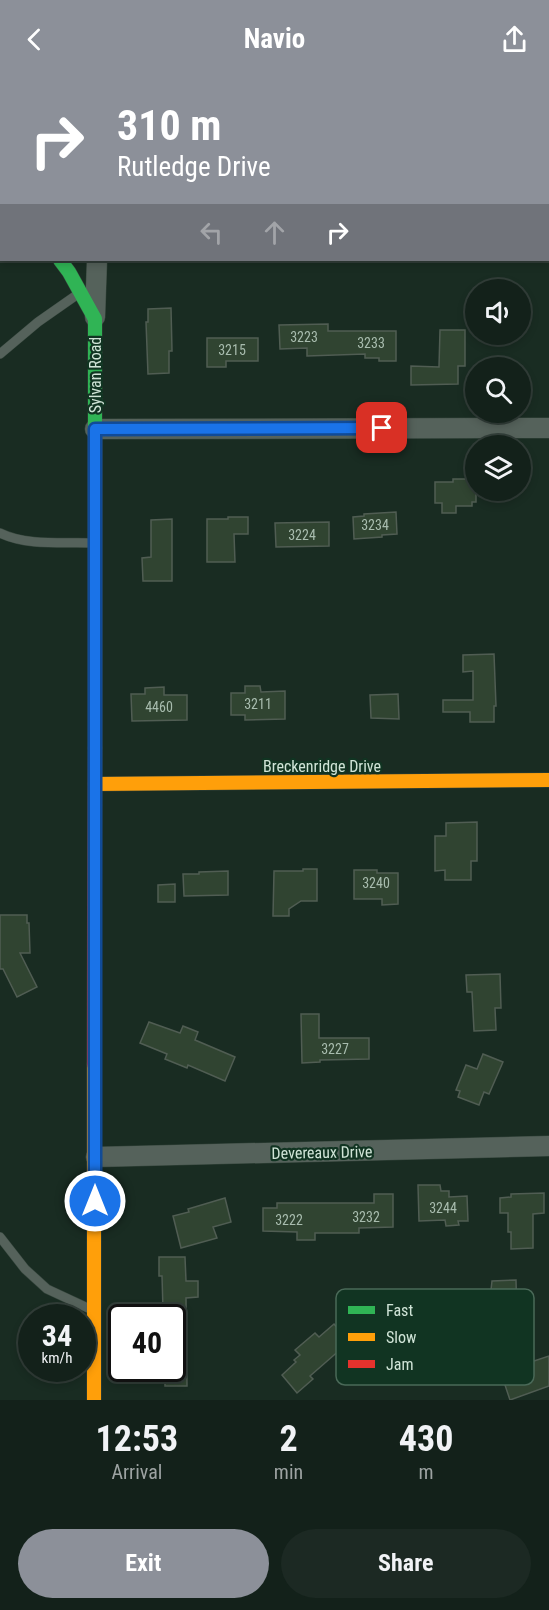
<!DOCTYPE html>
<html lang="en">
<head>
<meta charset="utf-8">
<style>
	body { margin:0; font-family:"Roboto Condensed",sans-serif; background:#1c2923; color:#f1f3f6; height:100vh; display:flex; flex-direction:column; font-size:22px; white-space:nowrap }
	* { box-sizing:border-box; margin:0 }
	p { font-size:20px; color:#9da3a2 }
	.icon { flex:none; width:33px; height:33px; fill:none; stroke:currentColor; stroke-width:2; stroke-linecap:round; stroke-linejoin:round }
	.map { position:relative; height:1322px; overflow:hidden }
	.details { display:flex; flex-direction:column; background:#13211a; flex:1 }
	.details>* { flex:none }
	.hud { position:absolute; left:0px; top:0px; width:549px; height:183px; box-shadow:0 3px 9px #0003,0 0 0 2px #323e39; background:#8c9099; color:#fff; overflow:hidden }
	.controls { position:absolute; left:465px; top:201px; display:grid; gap:12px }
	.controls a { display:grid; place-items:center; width:66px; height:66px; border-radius:50%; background:#13211a; box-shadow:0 3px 9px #0003,0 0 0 2px #323e39; font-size:30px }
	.speed { position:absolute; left:18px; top:1226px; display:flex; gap:12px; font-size:30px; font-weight:700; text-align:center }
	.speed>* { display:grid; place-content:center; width:78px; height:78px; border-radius:50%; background:#13211a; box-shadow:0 3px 9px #0003,0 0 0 2px #323e39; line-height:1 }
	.speed small { font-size:15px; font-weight:400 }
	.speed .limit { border:3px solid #111; border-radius:9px; background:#fff; color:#111 }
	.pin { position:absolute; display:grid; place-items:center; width:51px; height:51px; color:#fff; margin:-26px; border-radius:12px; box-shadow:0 3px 9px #0006 }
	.me { position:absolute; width:66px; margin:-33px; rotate:0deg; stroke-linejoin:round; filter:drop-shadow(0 0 4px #0008) }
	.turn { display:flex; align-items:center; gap:21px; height:126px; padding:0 18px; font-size:27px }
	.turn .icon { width:78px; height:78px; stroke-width:2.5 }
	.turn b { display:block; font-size:42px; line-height:51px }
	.lanes { display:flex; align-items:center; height:57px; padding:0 18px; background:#0003; justify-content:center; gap:30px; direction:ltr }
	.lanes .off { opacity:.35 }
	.eta { display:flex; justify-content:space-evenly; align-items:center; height:102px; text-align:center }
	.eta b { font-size:36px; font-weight:700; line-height:42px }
	.button { display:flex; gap:12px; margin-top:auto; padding:12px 18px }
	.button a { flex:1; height:69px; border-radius:36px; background:#8c9099; color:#fff; font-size:24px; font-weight:700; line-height:69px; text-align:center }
	.button a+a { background:#1c2923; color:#f1f3f6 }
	header { display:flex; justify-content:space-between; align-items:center; height:78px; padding:0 18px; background:#8c9099; color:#fff; font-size:27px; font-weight:700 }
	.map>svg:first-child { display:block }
	.building { fill:#304431; stroke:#505d53; stroke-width:1.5 }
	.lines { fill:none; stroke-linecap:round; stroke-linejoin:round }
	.lane-casing { stroke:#36463d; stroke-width:10 }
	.street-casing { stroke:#36463d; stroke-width:21 }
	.fast-casing { stroke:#36463d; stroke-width:15 }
	.slow-casing { stroke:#36463d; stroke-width:15 }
	.jam-casing { stroke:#36463d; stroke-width:15 }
	.lane { stroke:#55625b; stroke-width:9 }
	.street { stroke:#55625b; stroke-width:20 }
	.fast { stroke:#30b455; stroke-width:14 }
	.slow { stroke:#ff9f0a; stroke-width:14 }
	.jam { stroke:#e5322d; stroke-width:14 }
	.route-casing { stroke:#114b97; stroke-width:15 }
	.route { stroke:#1a73e8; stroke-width:10 }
	.labels { text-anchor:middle; stroke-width:4.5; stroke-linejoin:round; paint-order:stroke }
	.number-label { font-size:14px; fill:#a8bcae }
	.street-label { font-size:16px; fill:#d0e4d7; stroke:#113422 }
	.key { fill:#113422; stroke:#4a6958; stroke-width:1.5 }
	.key-label { font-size:16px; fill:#d0e4d7 }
</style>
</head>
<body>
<header><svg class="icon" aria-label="back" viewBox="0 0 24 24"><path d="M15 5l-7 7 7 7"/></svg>Navio<svg class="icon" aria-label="share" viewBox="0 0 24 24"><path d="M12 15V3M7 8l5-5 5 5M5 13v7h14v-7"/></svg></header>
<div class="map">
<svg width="549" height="1322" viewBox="0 0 549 1322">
	<rect width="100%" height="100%" fill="#192c22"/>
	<!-- building -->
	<g class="building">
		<polygon points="171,230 172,273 169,273 169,295 148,296 146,244 148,244 148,231"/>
		<polygon points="328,246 328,253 396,253 396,283 379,283 379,280 365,280 365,276 307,278 307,270 280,271 279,247"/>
		<polygon points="440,252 465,252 465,288 458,288 458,306 411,307 411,288 439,289"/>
		<polygon points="207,260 258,260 258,283 226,283 226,289 207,289"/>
		<polygon points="453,401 472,401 472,405 476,405 476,424 472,424 472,428 456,428 456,435 442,435 442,425 435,425 435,404 453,404"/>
		<polygon points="396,434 397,456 382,457 382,459 354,461 353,439 364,438 364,436"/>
		<polygon points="228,439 248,439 248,456 234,456 235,484 207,484 207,441 228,441"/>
		<polygon points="172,441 172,503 143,503 142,480 151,479 151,442"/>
		<polygon points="329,444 329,468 276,469 275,445"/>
		<polygon points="494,576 496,628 494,628 494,644 470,644 470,634 443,634 443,622 473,622 473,593 463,594 463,577"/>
		<polygon points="245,608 260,608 261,614 285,613 285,641 245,642 245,637 231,637 231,615 245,615"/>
		<polygon points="164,609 164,617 187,617 187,642 132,643 131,616 145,616 145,610"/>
		<polygon points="398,616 399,641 371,640 370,617"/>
		<polygon points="477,744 477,783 471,783 471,802 445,802 445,792 435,793 435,758 446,758 446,745"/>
		<polygon points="303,791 317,791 317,823 301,823 289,831 289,838 273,838 274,793 303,793"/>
		<polygon points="354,792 377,792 377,795 398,795 398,826 382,827 382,821 354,821"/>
		<polygon points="228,793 228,817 184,818 183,796 199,796 199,794"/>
		<polygon points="175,806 175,824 158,824 158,807"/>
		<polygon points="0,837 27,837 27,845 29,845 30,875 20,875 37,909 17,919 3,891 0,891"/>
		<polygon points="500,896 501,930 495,930 496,952 474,953 472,914 467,914 466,897"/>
		<polygon points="301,936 319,936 319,960 369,960 369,981 320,982 320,984 302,985"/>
		<polygon points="149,944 180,955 183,948 198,954 195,962 235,979 225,1003 188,987 187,990 165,981 167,976 140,965"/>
		<polygon points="483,976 503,984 489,1016 484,1014 479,1027 458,1019 460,1013 456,1012 466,987 477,991"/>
		<polygon points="418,1107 440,1107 441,1113 449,1113 449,1119 467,1118 468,1143 458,1143 459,1147 446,1148 445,1142 419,1143"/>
		<polygon points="544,1115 544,1135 533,1136 533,1170 511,1171 511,1154 508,1154 508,1135 500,1135 500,1120 511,1119 511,1116"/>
		<polygon points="374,1116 393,1116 393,1149 359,1150 359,1155 315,1155 315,1162 297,1162 297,1154 263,1153 263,1130 277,1130 277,1125 374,1125"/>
		<polygon points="225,1120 231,1144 213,1149 217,1160 181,1170 173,1138 189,1134 188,1131"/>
		<polygon points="159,1179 185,1179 186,1203 198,1203 198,1219 186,1220 187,1308 165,1308 165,1290 172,1290 172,1232 163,1232 162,1198 159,1198"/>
		<polygon points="516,1202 517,1241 512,1241 513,1257 490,1258 489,1244 483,1239 483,1233 490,1221 492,1203"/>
		<polygon points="334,1246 349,1264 310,1298 313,1301 297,1315 282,1297 296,1284 294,1282 300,1277 295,1272 315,1255 319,1259"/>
		<polygon points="525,1276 528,1285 549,1278 549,1308 510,1322 501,1295 514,1290 511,1281"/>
	</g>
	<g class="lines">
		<!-- lane casing -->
		<g class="lane-casing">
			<g id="lane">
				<polyline points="0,276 38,244 78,216"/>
				<path d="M0,455C26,468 63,464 92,465"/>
				<polyline points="0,1159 25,1191 47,1211 90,1231"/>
			</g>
		</g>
		<!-- street casing -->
		<g class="street-casing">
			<g id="street">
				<polyline points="93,0 93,2"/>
				<polyline points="481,0 482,2"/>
				<polyline points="548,12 549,12"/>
				<polyline points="0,71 2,70"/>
				<polyline points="0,135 2,135"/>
				<polyline points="95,239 97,182"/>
				<polyline points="95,351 549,350"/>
				<polyline points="96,1079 549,1068"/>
			</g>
		</g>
		<!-- fast casing -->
		<g class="fast-casing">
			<polyline id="fast" points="60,182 69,194 95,241 95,670"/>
		</g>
		<!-- slow casing -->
		<g class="slow-casing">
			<g id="slow">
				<polyline points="95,706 549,702"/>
				<polyline points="94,1322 94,986"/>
			</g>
		</g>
		<!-- jam casing -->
		<g class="jam-casing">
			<polyline id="jam" points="94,986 95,670"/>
		</g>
		<!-- lane -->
		<use href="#lane" class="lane"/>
		<!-- street -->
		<use href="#street" class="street"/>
		<!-- fast -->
		<use href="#fast" class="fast"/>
		<!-- slow -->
		<use href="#slow" class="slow"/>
		<!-- jam -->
		<use href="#jam" class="jam"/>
	</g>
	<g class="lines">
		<!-- route casing -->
		<g class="route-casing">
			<polyline id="route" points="95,1123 95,351 382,350"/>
		</g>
		<!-- route -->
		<use href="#route" class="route"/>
	</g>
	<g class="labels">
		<!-- number labels -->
		<g class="number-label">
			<text x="304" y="264">3223</text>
			<text x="371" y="270">3233</text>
			<text x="232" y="277">3215</text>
			<text x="375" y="452">3234</text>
			<text x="302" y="462">3224</text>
			<text x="258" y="631">3211</text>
			<text x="159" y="634">4460</text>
			<text x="376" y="810">3240</text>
			<text x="335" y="976">3227</text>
			<text x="443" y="1135">3244</text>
			<text x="366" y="1144">3232</text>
			<text x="289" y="1147">3222</text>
		</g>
		<!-- street labels -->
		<g class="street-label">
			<text transform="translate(95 297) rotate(-90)" y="6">Sylvan Road</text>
			<text x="322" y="694">Breckenridge Drive</text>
			<text transform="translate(322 1074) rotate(-1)" y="6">Devereaux Drive</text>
		</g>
	</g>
	<!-- legend -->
	<rect x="336" y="1211" width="198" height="96" rx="9" class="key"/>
	<rect x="348" y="1228" width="27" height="8" fill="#30b455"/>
	<rect x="348" y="1255" width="27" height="8" fill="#ff9f0a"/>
	<rect x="348" y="1282" width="27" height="8" fill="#e5322d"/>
	<g class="key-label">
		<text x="386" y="1238">Fast</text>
		<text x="386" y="1265">Slow</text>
		<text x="386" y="1292">Jam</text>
	</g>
</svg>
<div class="controls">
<a><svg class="icon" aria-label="sound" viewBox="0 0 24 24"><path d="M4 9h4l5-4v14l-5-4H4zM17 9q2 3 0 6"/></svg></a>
<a><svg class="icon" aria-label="search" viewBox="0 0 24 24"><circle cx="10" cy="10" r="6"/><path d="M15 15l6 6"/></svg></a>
<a><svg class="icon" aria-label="layers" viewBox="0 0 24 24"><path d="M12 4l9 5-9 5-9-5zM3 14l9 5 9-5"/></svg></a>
</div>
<div class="speed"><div>34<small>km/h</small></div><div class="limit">40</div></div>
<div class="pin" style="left:382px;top:350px;background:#d93025"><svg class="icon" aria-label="arrive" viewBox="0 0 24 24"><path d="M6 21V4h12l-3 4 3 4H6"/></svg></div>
<svg class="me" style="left:95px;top:1123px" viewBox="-20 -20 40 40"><circle r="17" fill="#1a73e8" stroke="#fff" stroke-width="3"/><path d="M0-11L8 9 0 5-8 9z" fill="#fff"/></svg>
<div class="hud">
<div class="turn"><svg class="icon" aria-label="right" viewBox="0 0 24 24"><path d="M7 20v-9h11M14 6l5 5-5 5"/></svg><div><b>310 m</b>Rutledge Drive</div></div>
<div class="lanes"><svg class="icon off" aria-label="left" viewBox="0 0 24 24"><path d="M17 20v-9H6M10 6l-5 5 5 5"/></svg><svg class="icon off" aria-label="ahead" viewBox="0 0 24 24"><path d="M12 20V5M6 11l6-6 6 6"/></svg><svg class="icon" aria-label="right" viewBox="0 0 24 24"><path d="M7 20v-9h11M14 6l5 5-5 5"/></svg></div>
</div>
</div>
<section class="details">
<div class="eta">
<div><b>12:53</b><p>Arrival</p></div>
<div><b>2</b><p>min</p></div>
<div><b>430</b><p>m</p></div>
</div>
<div class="button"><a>Exit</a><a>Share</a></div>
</section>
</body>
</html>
